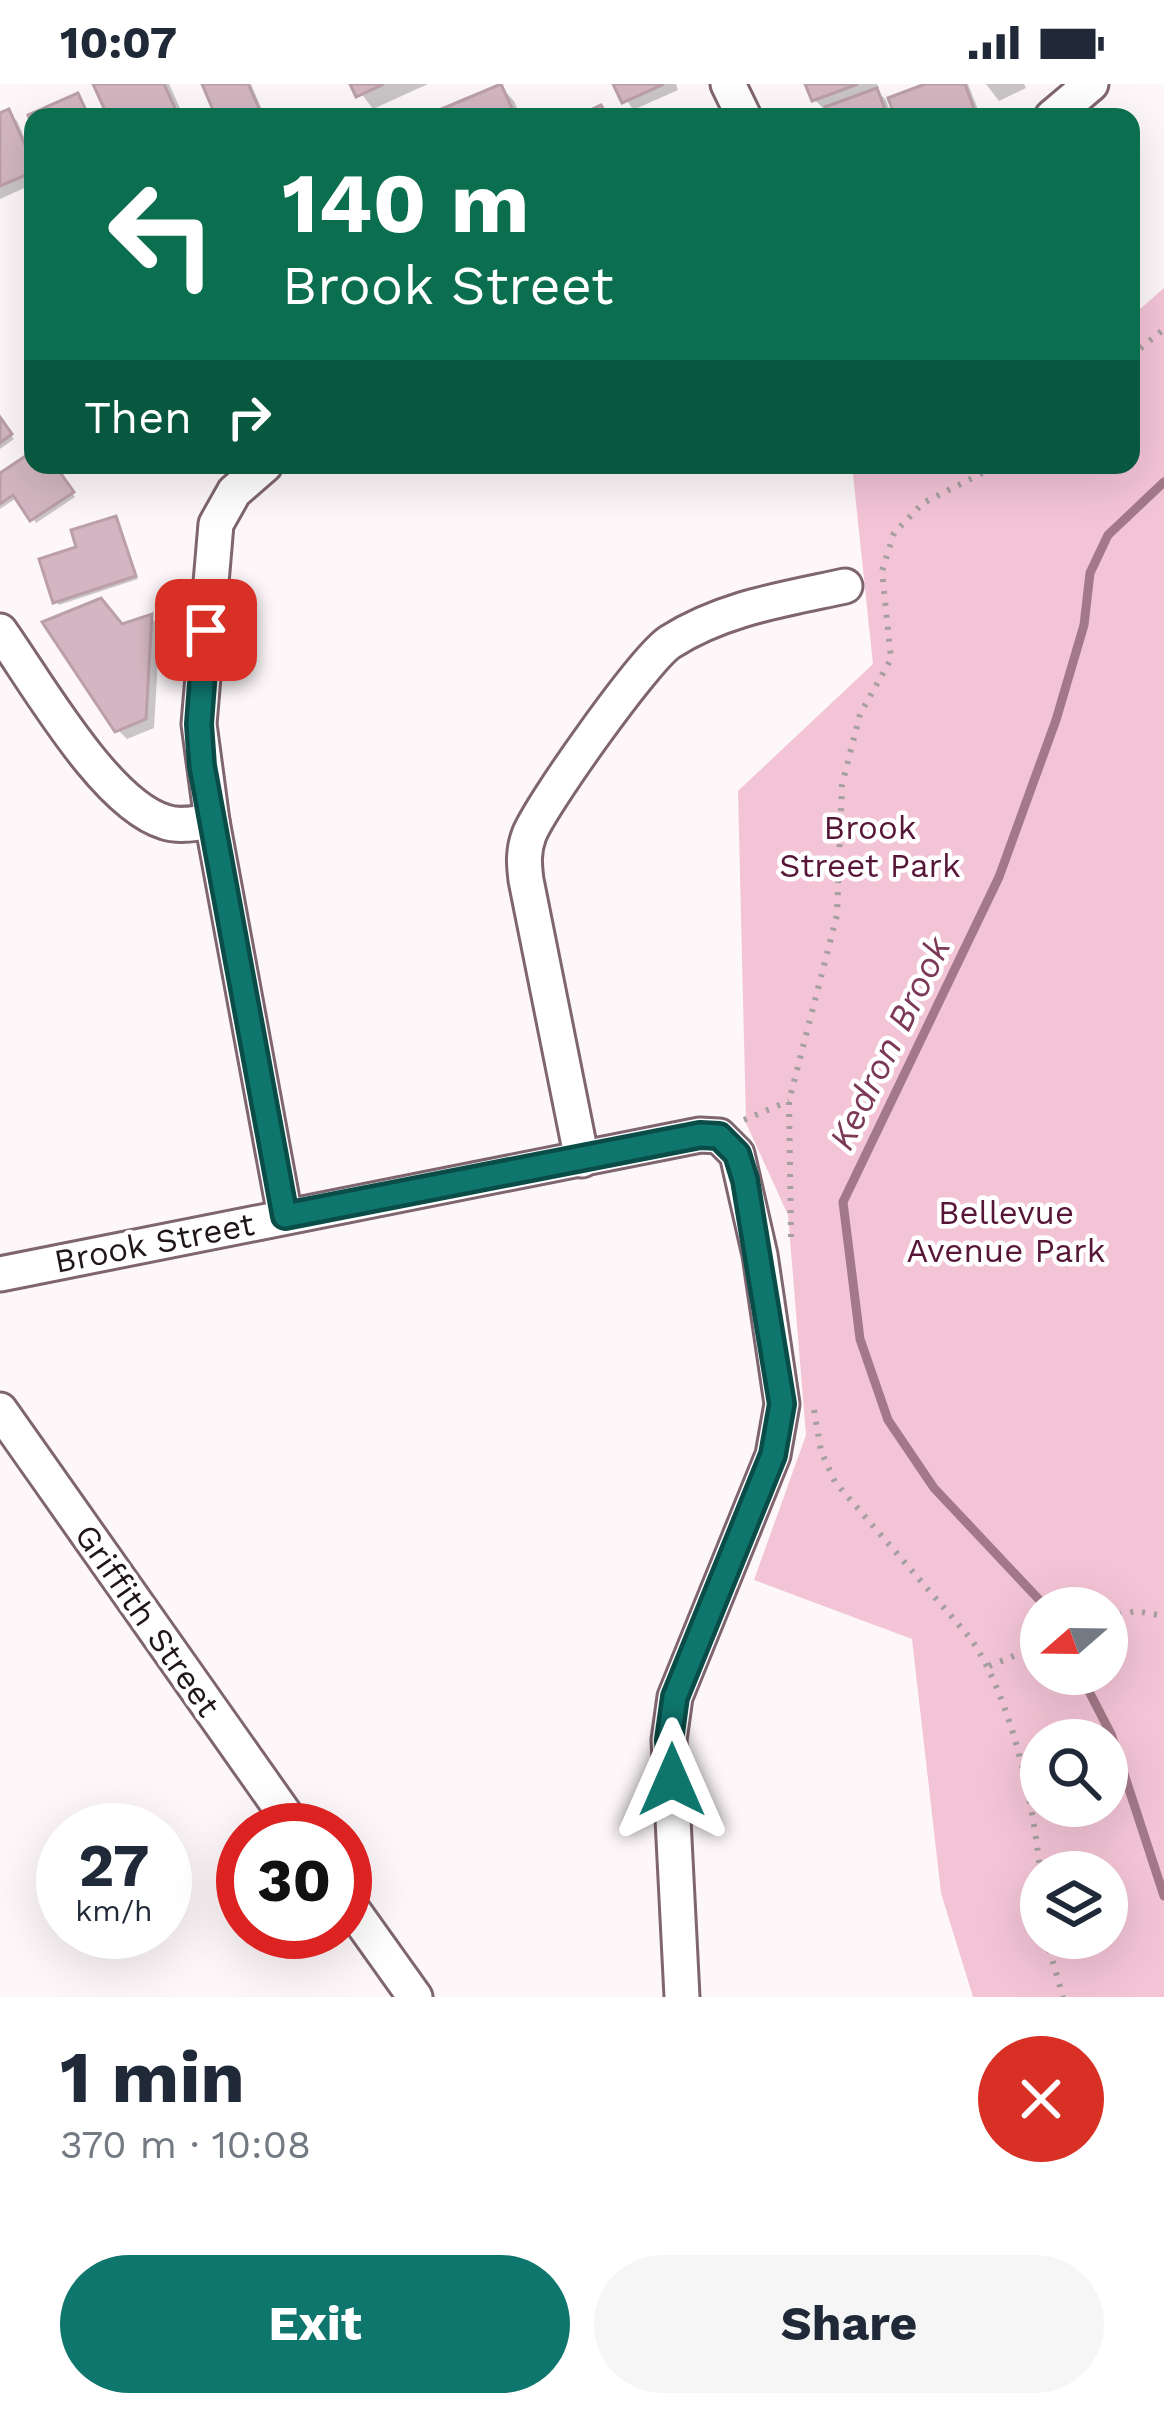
<!DOCTYPE html>
<html lang="en">
<head>
<meta charset="utf-8">
<style>
	body { margin:0; font-family:"Work Sans",sans-serif; background:#f6f6f7; color:#1f2937; height:100vh; display:flex; flex-direction:column; font-size:45px; white-space:nowrap }
	* { box-sizing:border-box; margin:0 }
	p { font-size:39px; color:#747a83 }
	.icon { flex:none; width:66px; height:66px; fill:none; stroke:currentColor; stroke-width:2; stroke-linecap:round; stroke-linejoin:round }
	.map { position:relative; height:1913px; overflow:hidden }
	.drawer { display:flex; flex-direction:column; background:#fff; flex:1 }
	.drawer>* { flex:none }
	.guide { position:absolute; left:24px; top:24px; width:1116px; height:366px; border-radius:24px; box-shadow:0 12px 48px #0002; background:#0b6e4f; color:#fff; overflow:hidden }
	.needle { width:78px; rotate:250deg }
	.controls { position:absolute; left:1020px; top:1503px; display:grid; gap:24px }
	.controls a { display:grid; place-items:center; width:108px; height:108px; border-radius:50%; background:#fff; box-shadow:0 12px 48px #0002; font-size:60px }
	.speed { position:absolute; left:36px; top:1719px; display:flex; gap:24px; font-size:60px; font-weight:700; text-align:center }
	.speed>* { display:grid; place-content:center; width:156px; height:156px; border-radius:50%; background:#fff; box-shadow:0 12px 48px #0002; line-height:1 }
	.speed small { font-size:30px; font-weight:400 }
	.speed .limit { border:18px solid #d22; background:#fff; color:#111 }
	.pin { position:absolute; display:grid; place-items:center; width:102px; height:102px; color:#fff; margin:-51px; border-radius:24px; box-shadow:0 6px 18px #0006 }
	.me { position:absolute; width:132px; margin:-66px; rotate:0deg; stroke-linejoin:round; filter:drop-shadow(0 0 9px #0008) }
	.turn { display:flex; align-items:center; gap:42px; height:252px; padding:0 60px; font-size:54px }
	.turn .icon { width:156px; height:156px; stroke-width:2.5 }
	.turn b { display:block; font-size:84px; line-height:102px }
	.then { display:flex; align-items:center; height:114px; padding:0 60px; background:#0003; gap:24px; font-size:45px }
	.round { display:grid; place-items:center; flex:none; width:126px; height:126px; border-radius:63px; background:#f6f6f7 }
	.headline { display:flex; align-items:center; justify-content:space-between; height:204px; padding:0 60px }
	h1 { font-size:72px; font-weight:700; line-height:90px }
	.primary-button { display:flex; gap:24px; margin-top:auto; padding:24px 60px }
	.primary-button a { flex:1; height:138px; border-radius:72px; background:#0f766e; color:#fff; font-size:48px; font-weight:700; line-height:138px; text-align:center }
	.primary-button a+a { background:#f6f6f7; color:#1f2937 }
	.status { display:flex; justify-content:space-between; align-items:center; height:84px; padding:0 60px; background:#fff; direction:ltr }
	.status svg { height:33px; fill:currentColor }
	.map>svg:first-child { display:block }
	.green { fill:#f3c4d6; fill-rule:evenodd }
	.shadow { fill:#0003 }
	.lines { fill:none; stroke-linecap:round; stroke-linejoin:round }
	.stream { stroke:#a37989; stroke-width:9 }
	.building { fill:#d3b6c1; stroke:#bb9fa9; stroke-width:3 }
	.minor-casing { stroke:#7f656f; stroke-width:39 }
	.path { stroke:#a69fa2; stroke-width:6; stroke-dasharray:3 9; stroke-linecap:butt }
	.minor { stroke:#fff; stroke-width:33 }
	.route-casing { stroke:#0a4d48; stroke-width:30 }
	.route { stroke:#0f766e; stroke-width:21 }
	.labels { text-anchor:middle; stroke-width:9; stroke-linejoin:round; paint-order:stroke }
	.park-label { font-size:33px; fill:#571637; stroke:#fff }
	.street-label { font-size:33px; fill:#20161a; stroke:#fff }
	.water-label { font-size:36px; font-style:italic; fill:#7d3958; stroke:#fff }
</style>
</head>
<body>
<div class="status"><b>10:07</b><svg viewBox="0 0 49 12"><path d="M0 12V9h3v3zM5 12V6h3v6zM10 12V3h3v9zM15 12V0h3v12zM26 1h20v11H26zM47 4h2v5h-2z"/></svg></div>
<div class="map">
<svg width="1164" height="1913" viewBox="0 0 1164 1913">
	<rect width="100%" height="100%" fill="#fdf7f9"/>
	<!-- green -->
	<path class="green" d="M1164,204V1913H973L941,1809L912,1555L754,1496L806,1351L788,1131L746,1039L738,707L873,580L852,381H1131V233ZM1041,1524H1107V1590H1041ZM1107,1656V1722H1041V1656ZM1107,1788V1854H1041V1788Z"/>
	<!-- shadow -->
	<g class="shadow">
		<polygon points="96,0 169,0 184,33 111,33"/>
		<polygon points="205,0 251,0 265,33 220,33"/>
		<polygon points="354,0 428,0 373,25"/>
		<polygon points="617,0 676,0 678,6 633,26"/>
		<polygon points="809,0 877,0 879,4 875,5 886,16 892,33 832,33 828,23 824,25 815,16"/>
		<polygon points="933,0 968,0 981,33 899,33"/>
		<polygon points="986,0 1024,0 1026,4 999,17"/>
		<polygon points="500,2 514,17 521,33 437,33"/>
		<polygon points="8,28 17,37 33,73 33,100 0,115 0,32"/>
		<polygon points="0,336 14,355 0,365"/>
		<polygon points="33,371 33,381 69,381 59,388 75,413 36,439 18,413 0,425 0,393"/>
		<polygon points="115,435 138,495 59,521 56,517 80,465"/>
		<polygon points="151,534 160,542 154,644 127,655 118,646 122,543"/>
	</g>
	<g class="lines">
		<!-- stream -->
		<g class="stream">
			<polyline points="1047,1524 934,1404 888,1336 860,1255 843,1118 999,793 1056,636 1084,541 1090,489 1108,451 1164,398"/>
			<polyline points="1080,1590 1111,1650 1164,1812"/>
		</g>
	</g>
	<!-- building -->
	<g class="building">
		<polygon points="93,0 164,0 179,33 108,33"/>
		<polygon points="202,0 248,0 263,33 216,33"/>
		<polygon points="350,0 384,0 356,13"/>
		<polygon points="501,0 516,33 433,33 432,29"/>
		<polygon points="613,0 664,0 622,19"/>
		<polygon points="805,0 858,0 812,17"/>
		<polygon points="925,0 965,0 977,33 895,33 888,14"/>
		<polygon points="877,4 888,33 829,33 825,23"/>
		<polygon points="78,9 89,33 33,33 33,43 28,31"/>
		<polygon points="601,21 608,33 576,33"/>
		<polygon points="9,25 33,79 33,88 0,102 0,29"/>
		<polygon points="0,333 12,350 0,359"/>
		<polygon points="33,367 33,381 61,381 57,384 74,408 30,437 13,411 0,420 0,389"/>
		<polygon points="116,432 136,492 53,519 39,475 76,463 71,446"/>
		<polygon points="101,514 122,540 152,530 146,635 115,648 42,538"/>
	</g>
	<g class="lines">
		<!-- minor casing -->
		<g class="minor-casing">
			<g id="minor">
				<polyline points="728,0 744,33"/>
				<polyline points="1052,33 1091,0"/>
				<polyline points="265,381 234,408 216,440 199,640 212,737 285,1132"/>
				<path d="M0,547C37,599 105,720 165,738C180,743 197,739 212,737"/>
				<path d="M582,1076L526,796C524,780 523,767 529,751C540,722 645,574 670,558C723,524 785,515 845,502"/>
				<polyline points="0,1190 700,1051 719,1052 737,1070 760,1171 782,1320 773,1371 675,1613 669,1656 682,1913"/>
				<polyline points="0,1326 296,1746"/>
				<polyline points="345,1815 415,1913"/>
			</g>
		</g>
		<!-- path -->
		<g class="path">
			<polyline points="1131,272 1164,245"/>
			<polyline points="744,1036 789,1017"/>
			<polyline points="791,1153 789,1017 837,831 842,701 860,630 891,575 882,487 894,449 923,419 998,381"/>
			<path d="M814,1326L821,1367L835,1398L971,1555C1013,1618 1034,1720 1041,1796"/>
			<polyline points="1107,1534 1136,1527 1164,1532"/>
			<polyline points="989,1582 1041,1561"/>
			<polyline points="1046,1854 1063,1913"/>
		</g>
		<!-- minor -->
		<use href="#minor" class="minor"/>
	</g>
	<g class="lines">
		<!-- route casing -->
		<g class="route-casing">
			<polyline id="route" points="206,546 199,640 202,682 285,1132 700,1051 719,1052 737,1070 745,1096 782,1320 773,1371 675,1613 669,1656 672,1696"/>
		</g>
		<!-- route -->
		<use href="#route" class="route"/>
	</g>
	<g class="labels">
		<!-- park labels -->
		<g class="park-label">
			<text x="870" y="755">Brook<tspan x="870" dy="38">Street Park</tspan></text>
			<text x="1006" y="1140">Bellevue<tspan x="1006" dy="38">Avenue Park</tspan></text>
		</g>
		<!-- street labels -->
		<g class="street-label">
			<text transform="translate(154 1158) rotate(-11)" y="12">Brook Street</text>
			<text transform="translate(148 1536) rotate(55)" y="12">Griffith Street</text>
		</g>
		<!-- water labels -->
		<g class="water-label">
			<text transform="translate(889 959) rotate(-64)" y="13">Kedron Brook</text>
		</g>
	</g>
</svg>
<div class="controls">
<a><svg class="needle" viewBox="-14 -14 28 28"><path d="M0-13l5 13h-10z" fill="#e53935"/><path d="M0 13l5-13h-10z" fill="#747a83"/></svg></a>
<a><svg class="icon" aria-label="search" viewBox="0 0 24 24"><circle cx="10" cy="10" r="6"/><path d="M15 15l6 6"/></svg></a>
<a><svg class="icon" aria-label="layers" viewBox="0 0 24 24"><path d="M12 4l9 5-9 5-9-5zM3 14l9 5 9-5"/></svg></a>
</div>
<div class="speed"><div>27<small>km/h</small></div><div class="limit">30</div></div>
<div class="pin" style="left:206px;top:546px;background:#d93025"><svg class="icon" aria-label="arrive" viewBox="0 0 24 24"><path d="M6 21V4h12l-3 4 3 4H6"/></svg></div>
<svg class="me" style="left:672px;top:1696px" viewBox="-20 -20 40 40"><path d="M0-17L14 15 0 8-14 15z" fill="#0f766e" stroke="#fff" stroke-width="4"/></svg>
<div class="guide">
<div class="turn"><svg class="icon" aria-label="left" viewBox="0 0 24 24"><path d="M17 20v-9H6M10 6l-5 5 5 5"/></svg><div><b>140 m</b>Brook Street</div></div>
<div class="then">Then<svg class="icon" aria-label="right" viewBox="0 0 24 24"><path d="M7 20v-9h11M14 6l5 5-5 5"/></svg></div>
</div>
</div>
<section class="drawer">
<div class="headline"><div><h1>1 min</h1><p>370 m · 10:08</p></div><a class="round" style="background:#d93025;color:#fff"><svg class="icon" aria-label="close" viewBox="0 0 24 24"><path d="M6 6l12 12M18 6L6 18"/></svg></a></div>
<div class="primary-button"><a>Exit</a><a>Share</a></div>
</section>
</body>
</html>
